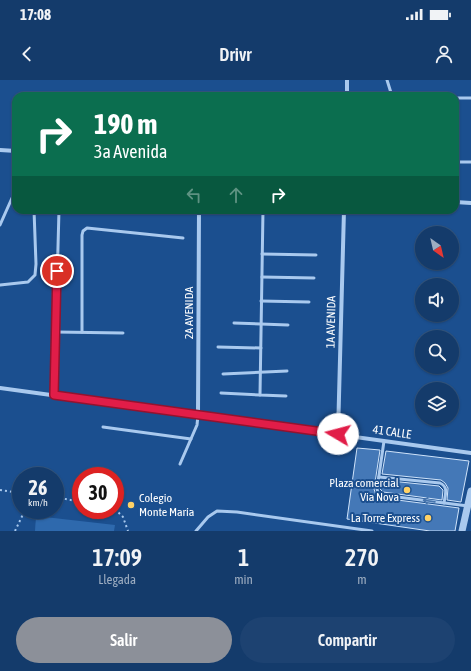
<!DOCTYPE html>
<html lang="es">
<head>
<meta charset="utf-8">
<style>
	body { margin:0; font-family:"Asap Condensed",sans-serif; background:#1d4271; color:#f1f3f6; height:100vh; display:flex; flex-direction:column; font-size:15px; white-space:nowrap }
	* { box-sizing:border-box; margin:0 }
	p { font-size:13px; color:#9dadc1 }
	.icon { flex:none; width:22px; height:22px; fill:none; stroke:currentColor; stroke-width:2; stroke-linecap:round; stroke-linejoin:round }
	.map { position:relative; height:451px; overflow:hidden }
	.panel { display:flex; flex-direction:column; background:#143b6b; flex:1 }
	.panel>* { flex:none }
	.banner { position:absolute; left:12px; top:12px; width:447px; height:122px; border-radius:12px; box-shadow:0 1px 3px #0004,0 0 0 1px #33557e; background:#0b6e4f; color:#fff; overflow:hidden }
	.needle { width:26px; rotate:146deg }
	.buttons { position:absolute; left:415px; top:146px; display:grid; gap:8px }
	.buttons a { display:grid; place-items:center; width:44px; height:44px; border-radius:50%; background:#143b6b; box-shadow:0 1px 3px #0004,0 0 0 1px #33557e; font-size:20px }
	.speed { position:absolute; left:12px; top:387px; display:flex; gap:8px; font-size:20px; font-weight:700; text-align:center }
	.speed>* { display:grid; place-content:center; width:52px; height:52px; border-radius:50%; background:#143b6b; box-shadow:0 1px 3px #0004,0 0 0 1px #33557e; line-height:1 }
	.speed small { font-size:10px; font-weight:400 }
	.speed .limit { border:6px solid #d22; background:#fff; color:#111 }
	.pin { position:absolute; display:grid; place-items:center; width:34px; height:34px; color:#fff; margin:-17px; border:2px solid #fff; border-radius:50%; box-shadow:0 1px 4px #0007 }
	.me { position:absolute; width:44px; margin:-22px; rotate:278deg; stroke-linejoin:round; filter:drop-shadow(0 0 3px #0008) }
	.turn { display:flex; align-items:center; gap:14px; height:84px; padding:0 16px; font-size:18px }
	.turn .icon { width:52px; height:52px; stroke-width:2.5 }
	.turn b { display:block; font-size:28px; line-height:34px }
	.lanes { display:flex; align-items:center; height:38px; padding:0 16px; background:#0003; justify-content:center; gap:20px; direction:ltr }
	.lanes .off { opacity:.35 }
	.eta { display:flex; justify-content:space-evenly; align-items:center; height:68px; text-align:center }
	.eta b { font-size:24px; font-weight:600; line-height:28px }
	.button { display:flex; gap:8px; margin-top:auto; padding:8px 16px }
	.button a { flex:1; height:46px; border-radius:24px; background:#8c9099; color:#fff; font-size:16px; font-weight:600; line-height:46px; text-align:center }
	.button a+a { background:#1d4271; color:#f1f3f6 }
	.status { display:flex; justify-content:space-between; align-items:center; height:28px; padding:0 20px; background:#143b6b; direction:ltr }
	.status svg { height:11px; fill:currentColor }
	header { display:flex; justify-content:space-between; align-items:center; height:52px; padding:0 16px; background:#143b6b; font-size:18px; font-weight:600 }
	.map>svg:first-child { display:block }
	.pitch { fill:#2e69ad }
	.building { fill:#4478b7; stroke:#cfe3fa }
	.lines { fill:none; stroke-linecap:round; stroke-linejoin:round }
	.path { stroke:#a9c9ee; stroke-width:2; stroke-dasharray:2 3; stroke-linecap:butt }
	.service { stroke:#a9c9ee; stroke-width:3 }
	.minor { stroke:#a9c9ee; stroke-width:4 }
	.tertiary { stroke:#a9c9ee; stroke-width:7 }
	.oneway { stroke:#4674ac }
	.route-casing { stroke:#92132f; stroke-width:10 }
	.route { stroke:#e11d48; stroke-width:7 }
	.poi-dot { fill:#ffd166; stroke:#1b4f8f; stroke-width:1.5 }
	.labels { text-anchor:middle; stroke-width:4; stroke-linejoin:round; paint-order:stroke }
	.street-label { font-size:12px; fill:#fff; stroke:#1b4f8f }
	.poi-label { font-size:12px; fill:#fff; stroke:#1b4f8f; text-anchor:end }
</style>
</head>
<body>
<div class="status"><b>17:08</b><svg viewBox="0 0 49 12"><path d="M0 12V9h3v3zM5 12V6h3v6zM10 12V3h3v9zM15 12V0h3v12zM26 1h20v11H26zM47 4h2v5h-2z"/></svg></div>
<header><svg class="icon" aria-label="back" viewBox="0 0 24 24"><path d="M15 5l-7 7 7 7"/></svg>Drivr<svg class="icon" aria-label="person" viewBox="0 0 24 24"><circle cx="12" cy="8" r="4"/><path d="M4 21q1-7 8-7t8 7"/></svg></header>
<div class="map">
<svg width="471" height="451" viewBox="0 0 471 451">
	<rect width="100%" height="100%" fill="#1b4f8f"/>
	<!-- pitch -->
	<polygon class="pitch" points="36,436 115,445 114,451 35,451"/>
	<!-- building -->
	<g class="building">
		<polygon points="357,368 380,370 374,409 376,415 382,418 459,428 455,451 430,451 347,439"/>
		<polygon points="386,371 469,381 461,422 447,420 448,408 445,403 441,400 382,394"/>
		<polygon points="381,400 439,406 443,410 442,420 383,412 380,409"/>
	</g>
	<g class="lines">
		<!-- path -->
		<g class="path">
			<polyline points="0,410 21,413"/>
			<polyline points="55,417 81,422"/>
			<polyline points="115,429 123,437 128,451"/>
			<polyline points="15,451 25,430"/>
		</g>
		<!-- service -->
		<g class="service">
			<polyline points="387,0 392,16"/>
			<polyline points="455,18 471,18"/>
			<polyline points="456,58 457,82"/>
			<polyline points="455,82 471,82"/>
			<polyline points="263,130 260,315 286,316"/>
			<polyline points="0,145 12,118 16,112"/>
			<polyline points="262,174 316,175"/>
			<polyline points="262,197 314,198"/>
			<polyline points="0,205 28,202 35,195 36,184 34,130"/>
			<polyline points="261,221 309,222"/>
			<polyline points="234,243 288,245"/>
			<polyline points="56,252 123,253"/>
			<polyline points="82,252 82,155 83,151 87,148 183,158"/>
			<polyline points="218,267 261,268"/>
			<polyline points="223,294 287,291"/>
			<polyline points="221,313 260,315"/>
			<polyline points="54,315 59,130"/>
			<polyline points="103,347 191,359"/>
			<polyline points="384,361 377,409 378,413 382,415 468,426"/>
			<polyline points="180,384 197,345 198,335"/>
			<path d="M379,397L440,403C449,407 445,415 444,423"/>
			<polyline points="196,451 208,437 217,431 237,432 372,451"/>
		</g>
		<!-- minor -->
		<g class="minor">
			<polyline points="347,16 347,0"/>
			<polyline points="0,70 16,71"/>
			<polyline points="455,122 471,123"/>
			<polyline points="0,308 471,373"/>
			<polyline points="198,335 199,130"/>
			<polyline points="338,354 344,130"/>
		</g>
		<!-- tertiary -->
		<polyline class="tertiary" points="462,451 471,411"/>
	</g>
	<!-- one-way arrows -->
	<defs><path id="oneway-shaft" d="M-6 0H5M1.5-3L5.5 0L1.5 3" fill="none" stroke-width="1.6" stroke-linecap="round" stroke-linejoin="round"/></defs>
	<use class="oneway" href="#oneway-shaft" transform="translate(429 421) rotate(-172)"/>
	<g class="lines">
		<!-- route casing -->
		<g class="route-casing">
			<polyline id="route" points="57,191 54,315 338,354"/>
		</g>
		<!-- route -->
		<use href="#route" class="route"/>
	</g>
	<!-- markers -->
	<g class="poi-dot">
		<circle cx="407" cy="410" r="4"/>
		<circle cx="131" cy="425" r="4"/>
		<circle cx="428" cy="438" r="4"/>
	</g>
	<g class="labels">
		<!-- street labels -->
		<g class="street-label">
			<text transform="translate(189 233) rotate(-90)" y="4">2A AVENIDA</text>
			<text transform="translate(331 242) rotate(-89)" y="4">1A AVENIDA</text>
			<text transform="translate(392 352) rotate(8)" y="4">41 CALLE</text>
		</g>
		<!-- poi labels -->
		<g class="poi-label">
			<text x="399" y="407">Plaza comercial<tspan x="399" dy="14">Via Nova</tspan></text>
			<text x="139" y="422" text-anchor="start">Colegio<tspan x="139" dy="14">Monte María</tspan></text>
			<text x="420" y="442">La Torre Express</text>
		</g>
	</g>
</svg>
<div class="buttons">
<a><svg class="needle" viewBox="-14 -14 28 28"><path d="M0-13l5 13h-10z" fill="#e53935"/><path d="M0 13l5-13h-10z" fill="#9dadc1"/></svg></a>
<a><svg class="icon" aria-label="sound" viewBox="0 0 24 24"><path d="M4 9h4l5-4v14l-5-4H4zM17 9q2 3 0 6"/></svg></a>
<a><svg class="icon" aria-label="search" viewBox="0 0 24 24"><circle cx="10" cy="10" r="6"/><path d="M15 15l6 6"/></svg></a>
<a><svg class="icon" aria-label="layers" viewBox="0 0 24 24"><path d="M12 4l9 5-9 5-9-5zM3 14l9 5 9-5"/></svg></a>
</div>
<div class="speed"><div>26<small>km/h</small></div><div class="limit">30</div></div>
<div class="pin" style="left:57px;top:191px;background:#d93025"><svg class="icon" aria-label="arrive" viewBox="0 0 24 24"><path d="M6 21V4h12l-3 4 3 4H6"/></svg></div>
<svg class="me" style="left:338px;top:354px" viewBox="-20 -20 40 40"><circle r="19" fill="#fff"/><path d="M0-13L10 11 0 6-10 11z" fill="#e11d48"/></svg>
<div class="banner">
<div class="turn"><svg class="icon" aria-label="right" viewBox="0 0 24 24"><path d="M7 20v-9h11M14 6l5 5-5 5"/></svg><div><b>190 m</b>3a Avenida</div></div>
<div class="lanes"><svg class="icon off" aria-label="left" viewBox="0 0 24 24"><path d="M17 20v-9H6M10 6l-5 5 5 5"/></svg><svg class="icon off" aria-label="ahead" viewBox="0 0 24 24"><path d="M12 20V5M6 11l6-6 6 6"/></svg><svg class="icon" aria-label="right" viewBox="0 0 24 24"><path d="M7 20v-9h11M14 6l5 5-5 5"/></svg></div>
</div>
</div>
<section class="panel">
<div class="eta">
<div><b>17:09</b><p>Llegada</p></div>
<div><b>1</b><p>min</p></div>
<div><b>270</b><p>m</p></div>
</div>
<div class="button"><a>Salir</a><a>Compartir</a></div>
</section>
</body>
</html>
